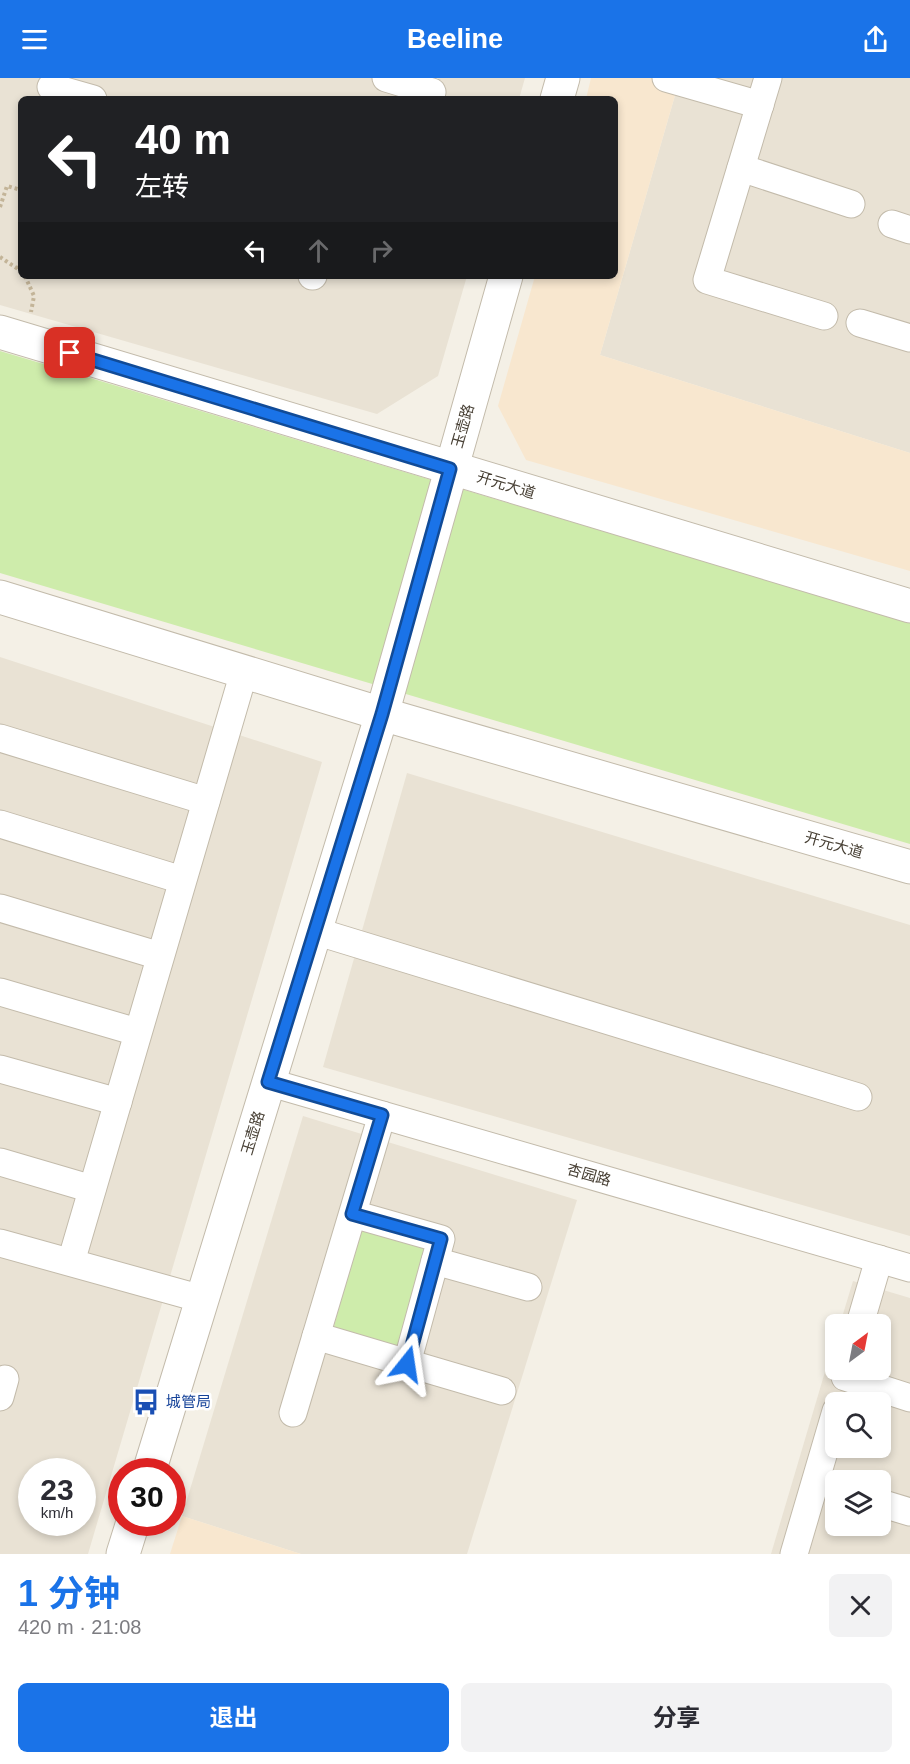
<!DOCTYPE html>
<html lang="zh">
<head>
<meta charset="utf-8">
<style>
	body { margin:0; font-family:Helvetica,"Noto Sans SC",sans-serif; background:#f2f2f3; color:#2b2b33; height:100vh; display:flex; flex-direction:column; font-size:22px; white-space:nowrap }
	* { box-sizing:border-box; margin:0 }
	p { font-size:20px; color:#7c7c81 }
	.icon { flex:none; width:33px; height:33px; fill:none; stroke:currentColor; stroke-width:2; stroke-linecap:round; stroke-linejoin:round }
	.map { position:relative; height:1476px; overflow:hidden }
	.side { display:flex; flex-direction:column; background:#fff; flex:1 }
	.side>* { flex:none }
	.guide { position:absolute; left:18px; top:18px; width:600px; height:183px; border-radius:9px; box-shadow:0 3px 9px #0003; background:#202124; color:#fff; overflow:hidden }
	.needle { width:39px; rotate:32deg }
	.controls { position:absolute; left:825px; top:1236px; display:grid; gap:12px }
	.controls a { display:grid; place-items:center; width:66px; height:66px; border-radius:9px; background:#fff; box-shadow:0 3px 9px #0003; font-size:30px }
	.speed { position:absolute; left:18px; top:1380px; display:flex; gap:12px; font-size:30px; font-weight:700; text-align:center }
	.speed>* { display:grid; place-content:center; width:78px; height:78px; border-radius:50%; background:#fff; box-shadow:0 3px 9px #0003; line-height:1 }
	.speed small { font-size:15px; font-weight:400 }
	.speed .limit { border:9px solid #d22; background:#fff; color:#111 }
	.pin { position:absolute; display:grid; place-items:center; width:51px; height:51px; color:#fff; margin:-26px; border-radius:12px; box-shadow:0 3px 9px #0006 }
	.me { position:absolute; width:66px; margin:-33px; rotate:15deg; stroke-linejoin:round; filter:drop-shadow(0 0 4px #0008) }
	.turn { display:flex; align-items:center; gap:21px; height:126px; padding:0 18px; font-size:27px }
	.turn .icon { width:78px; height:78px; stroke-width:2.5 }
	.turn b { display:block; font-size:42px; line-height:51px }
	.lanes { display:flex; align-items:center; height:57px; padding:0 18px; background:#0003; justify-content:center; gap:30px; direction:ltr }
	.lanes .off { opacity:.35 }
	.round { display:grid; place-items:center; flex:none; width:63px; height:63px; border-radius:9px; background:#f2f2f3 }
	.headline { display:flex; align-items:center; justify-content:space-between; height:102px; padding:0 18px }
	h1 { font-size:36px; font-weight:700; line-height:45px; color:#1a73e8 }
	.button { display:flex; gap:12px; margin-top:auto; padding:12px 18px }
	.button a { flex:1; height:69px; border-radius:9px; background:#1a73e8; color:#fff; font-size:24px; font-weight:700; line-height:69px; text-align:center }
	.button a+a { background:#f2f2f3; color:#2b2b33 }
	header { display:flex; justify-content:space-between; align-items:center; height:78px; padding:0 18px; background:#1a73e8; color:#fff; font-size:27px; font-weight:700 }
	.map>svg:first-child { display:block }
	.residential { fill:#e9e2d4; fill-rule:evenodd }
	.commercial { fill:#f8e7cf }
	.green { fill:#ceecab }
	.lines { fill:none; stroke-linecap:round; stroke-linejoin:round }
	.minor-casing { stroke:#c3bbab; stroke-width:29 }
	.tertiary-casing { stroke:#c3bbab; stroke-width:35 }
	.path { stroke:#c3b498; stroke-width:4; stroke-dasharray:3 3; stroke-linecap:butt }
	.minor { stroke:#fff; stroke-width:27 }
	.tertiary { stroke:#fff; stroke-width:33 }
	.route-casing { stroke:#114b97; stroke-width:15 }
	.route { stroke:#1a73e8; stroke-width:10 }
	.labels { text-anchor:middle; stroke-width:5; stroke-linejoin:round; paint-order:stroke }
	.street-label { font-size:15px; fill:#484035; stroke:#fff }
	.transit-label { font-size:15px; fill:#164399; stroke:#fff; text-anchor:start }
</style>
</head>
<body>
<header><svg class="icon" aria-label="menu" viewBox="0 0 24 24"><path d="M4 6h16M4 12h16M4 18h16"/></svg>Beeline<svg class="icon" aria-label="share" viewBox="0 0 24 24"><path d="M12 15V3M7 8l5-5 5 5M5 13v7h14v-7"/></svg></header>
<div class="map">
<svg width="910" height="1476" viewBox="0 0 910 1476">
	<rect width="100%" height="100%" fill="#f4f0e6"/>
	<!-- residential -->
	<g class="residential">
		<polygon points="0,0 525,0 519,21 21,21 21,198 467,198 438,298 377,336 0,227"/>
		<polygon points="680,0 910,0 910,375 600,277"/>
		<path d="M0,579L322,684L88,1476H0ZM32,1394H82V1444H32Z"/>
		<polygon points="407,695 910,847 910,1158 323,989"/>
		<polygon points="303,1038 577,1122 467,1476 301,1476 182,1438"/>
		<path d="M853,1203L910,1220V1476H771L835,1260L836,1292H880V1246H840ZM836,1324H880V1370H836ZM836,1402H880V1448H836Z"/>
	</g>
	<!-- commercial -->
	<g class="commercial">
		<polygon points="591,0 680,0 600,277 910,375 910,493 526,382 498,328 535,198 615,198 615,21 586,21"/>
		<polygon points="182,1438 301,1476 170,1476"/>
	</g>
	<!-- green -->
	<g class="green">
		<polygon points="0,273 910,545 910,766 0,495"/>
		<polygon points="361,1151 430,1171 401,1272 333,1252"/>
	</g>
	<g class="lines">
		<!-- minor casing -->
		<g class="minor-casing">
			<g id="minor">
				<polyline points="386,0 432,14"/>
				<polyline points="666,0 760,27"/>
				<polyline points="768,0 707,202 824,238"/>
				<polyline points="51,9 93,21"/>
				<polyline points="741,90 851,126"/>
				<polyline points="892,146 910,152"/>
				<polyline points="312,198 313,198"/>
				<polyline points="860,245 910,260"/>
				<polyline points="0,660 206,723"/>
				<polyline points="0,746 182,802"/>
				<polyline points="0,830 160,878"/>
				<polyline points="315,853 858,1019"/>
				<polyline points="0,914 137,954"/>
				<polyline points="0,991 118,1024"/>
				<polyline points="268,1004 910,1190"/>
				<polyline points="0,1084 92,1111"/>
				<polyline points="0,1165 202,1221"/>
				<polyline points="435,1183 528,1209"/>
				<polyline points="71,1184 244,594"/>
				<polyline points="860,1246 879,1181"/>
				<polyline points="316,1258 407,1285 441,1161 353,1136"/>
				<polyline points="407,1285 502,1313"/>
				<polyline points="845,1299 910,1320"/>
				<polyline points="0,1319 5,1301"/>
				<polyline points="293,1335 382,1037"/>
				<polyline points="880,1425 910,1434"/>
				<polyline points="794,1476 836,1333"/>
			</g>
		</g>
		<!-- tertiary casing -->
		<g class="tertiary-casing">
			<g id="tertiary">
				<polyline points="557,21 563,0"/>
				<polyline points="0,254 910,528"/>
				<polyline points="0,519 382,636 910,789"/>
				<polyline points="149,1394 382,636 506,198"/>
				<polyline points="123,1476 133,1444"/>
			</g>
		</g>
		<!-- path -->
		<g class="path">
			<polyline points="0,129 7,108 21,112"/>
			<polyline points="0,179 21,193"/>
			<polyline points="18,191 21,181"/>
			<polyline points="25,198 34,218 31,234"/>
		</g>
		<!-- minor -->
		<use href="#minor" class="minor"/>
		<!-- tertiary -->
		<use href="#tertiary" class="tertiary"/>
	</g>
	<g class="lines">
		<!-- route casing -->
		<g class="route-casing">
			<polyline id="route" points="70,275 450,391 382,636 268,1004 382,1037 352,1136 441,1161 407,1286"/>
		</g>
		<!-- route -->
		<use href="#route" class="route"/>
	</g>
	<!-- icons -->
	<defs>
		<g id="bus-bare" transform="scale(2.07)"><path d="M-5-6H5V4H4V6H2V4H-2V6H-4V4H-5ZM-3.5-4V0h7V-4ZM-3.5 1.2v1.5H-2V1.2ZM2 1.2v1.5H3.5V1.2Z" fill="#1a4fb4" stroke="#fff" stroke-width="2.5" paint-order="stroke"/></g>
	</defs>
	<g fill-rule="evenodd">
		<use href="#bus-bare" x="146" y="1324"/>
	</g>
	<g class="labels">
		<!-- street labels -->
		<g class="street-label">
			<text transform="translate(463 348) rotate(-74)" y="5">玉壶路</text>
			<text transform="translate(506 407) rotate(17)" y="5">开元大道</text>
			<text transform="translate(834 767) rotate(16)" y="5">开元大道</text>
			<text transform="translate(253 1055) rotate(-73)" y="5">玉壶路</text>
			<text transform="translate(589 1097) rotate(16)" y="5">杏园路</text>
		</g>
		<!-- transit labels -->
		<g class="transit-label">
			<text x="166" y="1329">城管局</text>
		</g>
	</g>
</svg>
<div class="controls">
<a><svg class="needle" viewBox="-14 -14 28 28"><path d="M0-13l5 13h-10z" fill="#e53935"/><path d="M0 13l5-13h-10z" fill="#7c7c81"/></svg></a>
<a><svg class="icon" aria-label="search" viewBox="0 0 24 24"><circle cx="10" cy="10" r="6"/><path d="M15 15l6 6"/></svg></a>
<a><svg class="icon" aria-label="layers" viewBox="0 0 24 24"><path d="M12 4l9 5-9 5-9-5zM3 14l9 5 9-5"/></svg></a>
</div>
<div class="speed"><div>23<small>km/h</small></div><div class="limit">30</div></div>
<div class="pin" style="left:70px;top:275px;background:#d93025"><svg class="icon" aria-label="arrive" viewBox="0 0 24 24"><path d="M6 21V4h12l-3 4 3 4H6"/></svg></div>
<svg class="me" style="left:407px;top:1286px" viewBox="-20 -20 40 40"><path d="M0-17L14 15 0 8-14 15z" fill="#1a73e8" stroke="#fff" stroke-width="4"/></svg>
<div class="guide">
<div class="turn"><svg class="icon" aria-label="left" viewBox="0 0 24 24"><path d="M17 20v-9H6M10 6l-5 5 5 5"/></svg><div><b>40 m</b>左转</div></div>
<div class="lanes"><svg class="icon" aria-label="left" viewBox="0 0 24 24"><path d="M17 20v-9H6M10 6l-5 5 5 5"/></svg><svg class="icon off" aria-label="ahead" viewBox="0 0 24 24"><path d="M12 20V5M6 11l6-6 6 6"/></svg><svg class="icon off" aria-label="right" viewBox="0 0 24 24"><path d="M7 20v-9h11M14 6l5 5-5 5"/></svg></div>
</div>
</div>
<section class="side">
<div class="headline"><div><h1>1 分钟</h1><p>420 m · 21:08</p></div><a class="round"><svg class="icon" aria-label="close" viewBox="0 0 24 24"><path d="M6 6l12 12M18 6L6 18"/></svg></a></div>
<div class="button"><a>退出</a><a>分享</a></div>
</section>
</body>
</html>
